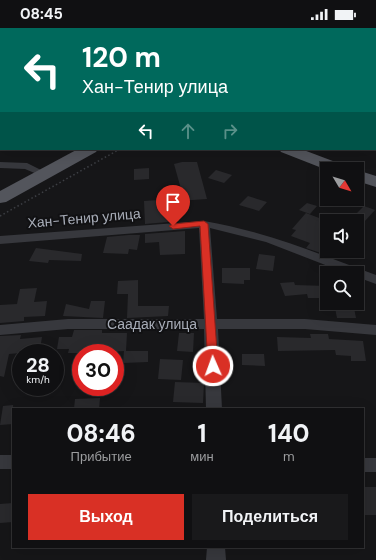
<!DOCTYPE html>
<html lang="ru">
<head>
<meta charset="utf-8">
<style>
	body { margin:0; font-family:"DM Sans",sans-serif; background:#19191b; color:#f1f3f6; height:100vh; display:flex; flex-direction:column; font-size:15px; white-space:nowrap }
	* { box-sizing:border-box; margin:0 }
	p { font-size:13px; color:#9c9d9f }
	.icon { flex:none; width:22px; height:22px; fill:none; stroke:currentColor; stroke-width:2; stroke-linecap:round; stroke-linejoin:round }
	.map { position:relative; flex:1; overflow:hidden }
	.details { position:absolute; left:12px; top:380px; width:352px; height:140px; display:flex; flex-direction:column; background:#101012; border-radius:0px; box-shadow:0 4px 16px #0002,0 0 0 1px #303032 }
	.details>* { flex:none }
	.hud { position:absolute; left:0px; top:0px; width:376px; height:122px; box-shadow:0 4px 16px #0002,0 0 0 1px #303032; background:#00695c; color:#fff; overflow:hidden }
	.needle { width:26px; rotate:128deg }
	.controls { position:absolute; left:320px; top:134px; display:grid; gap:8px }
	.controls a { display:grid; place-items:center; width:44px; height:44px; border-radius:0px; background:#101012; box-shadow:0 4px 16px #0002,0 0 0 1px #303032; font-size:20px }
	.speed { position:absolute; left:12px; top:316px; display:flex; gap:8px; font-size:20px; font-weight:700; text-align:center }
	.speed>* { display:grid; place-content:center; width:52px; height:52px; border-radius:50%; background:#101012; box-shadow:0 4px 16px #0002,0 0 0 1px #303032; line-height:1 }
	.speed small { font-size:10px; font-weight:400 }
	.speed .limit { border:6px solid #d22; background:#fff; color:#111 }
	.pin { position:absolute; display:grid; place-items:center; width:34px; height:34px; color:#fff; margin:-41px -17px; border-radius:50% 50% 50% 0; rotate:-45deg; box-shadow:0 0 4px #0007 }
	.pin .icon { rotate:45deg }
	.me { position:absolute; width:44px; margin:-22px; rotate:358deg; stroke-linejoin:round; filter:drop-shadow(0 0 3px #0008) }
	.turn { display:flex; align-items:center; gap:14px; height:84px; padding:0 16px; font-size:18px }
	.turn .icon { width:52px; height:52px; stroke-width:2.5 }
	.turn b { display:block; font-size:28px; line-height:34px }
	.lanes { display:flex; align-items:center; height:38px; padding:0 16px; background:#0003; justify-content:center; gap:20px; direction:ltr }
	.lanes .off { opacity:.35 }
	.eta { display:flex; justify-content:space-evenly; align-items:center; height:68px; text-align:center }
	.eta b { font-size:24px; font-weight:800; line-height:28px }
	.primary-button { display:flex; gap:8px; margin-top:auto; padding:8px 16px }
	.primary-button a { flex:1; height:46px; border-radius:0px; background:#d93025; color:#fff; font-size:16px; font-weight:800; line-height:46px; text-align:center }
	.primary-button a+a { background:#19191b; color:#f1f3f6 }
	.status { display:flex; justify-content:space-between; align-items:center; height:28px; padding:0 20px; background:#101012; direction:ltr }
	.status svg { height:11px; fill:currentColor }
	.map>svg:first-child { display:block }
	.building { fill:#29292c }
	.lines { fill:none; stroke-linecap:round; stroke-linejoin:round }
	.path { stroke:#3d3f44; stroke-width:1.5; stroke-dasharray:1.5 2.5; stroke-linecap:butt }
	.street { fill:#37383d; fill-rule:evenodd }
	.secondary { fill:#45474d; fill-rule:evenodd }
	.primary { fill:#53555c; fill-rule:evenodd }
	.rail-casing { stroke:#4a4c52; stroke-width:3 }
	.rail { stroke:#111113; stroke-width:2; stroke-dasharray:5.5; stroke-linecap:butt }
	.route { fill:#d93025; stroke:#8d1f18 }
	.labels { text-anchor:middle; stroke-width:4; stroke-linejoin:round; paint-order:stroke }
	.street-label { font-size:14px; fill:#a8adb8; stroke:#111113 }
</style>
</head>
<body>
<div class="status"><b>08:45</b><svg viewBox="0 0 49 12"><path d="M0 12V9h3v3zM5 12V6h3v6zM10 12V3h3v9zM15 12V0h3v12zM26 1h20v11H26zM47 4h2v5h-2z"/></svg></div>
<div class="map">
<svg width="376" height="532" viewBox="0 0 376 532">
	<rect width="100%" height="100%" fill="#161618"/>
	<!-- building -->
	<g class="building">
		<polygon points="182,134 197,134 207,171 178,173 176,161 181,161 174,136"/>
		<polygon points="149,140 149,151 134,152 134,141"/>
		<polygon points="216,142 232,147 224,155 208,150"/>
		<polygon points="248,168 267,174 259,183 239,177"/>
		<polygon points="159,172 159,178 177,177 179,193 145,196 144,173"/>
		<polygon points="307,175 317,178 310,186 299,182"/>
		<polygon points="364,178 375,182 365,193 349,193"/>
		<polygon points="306,185 327,193 327,227 306,220 310,215 291,208 296,202 292,201"/>
		<polygon points="185,203 185,226 160,227 159,214 145,215 145,206"/>
		<polygon points="129,207 140,207 137,222 129,221 128,226 103,225 107,209"/>
		<polygon points="36,220 82,226 81,233 49,232 48,235 29,233"/>
		<polygon points="259,226 275,228 273,243 256,241"/>
		<polygon points="222,240 250,240 250,252 244,252 244,256 222,255"/>
		<polygon points="138,252 138,278 169,278 168,288 127,290 128,266 117,266 118,253"/>
		<polygon points="294,254 295,257 327,258 327,270 308,270 307,266 285,268 280,255"/>
		<polygon points="37,260 34,274 47,273 45,288 24,289 24,293 0,295 0,277 17,276 20,261"/>
		<polygon points="91,273 105,273 103,290 63,288 66,276 89,281"/>
		<polygon points="334,275 353,275 356,290 337,290"/>
		<polygon points="74,302 102,302 102,305 127,305 126,323 81,325 68,325 69,321 57,321 59,309 72,309"/>
		<polygon points="179,305 194,305 193,324 177,323"/>
		<polygon points="310,306 328,306 329,311 363,313 366,333 351,333 351,328 336,327 335,322 278,323 277,309 311,310"/>
		<polygon points="21,307 20,311 42,309 40,321 32,321 32,324 9,326 4,349 0,348 0,308"/>
		<polygon points="124,323 148,323 148,334 123,335"/>
		<polygon points="242,326 264,326 265,338 242,337"/>
		<polygon points="160,331 183,332 181,352 158,351"/>
		<polygon points="175,354 204,355 203,375 173,374"/>
		<polygon points="100,370 99,381 74,381 75,371"/>
		<polygon points="13,377 13,396 0,397 3,378"/>
		<polygon points="363,459 376,459 376,487 364,487"/>
		<polygon points="13,475 13,494 0,495 0,476"/>
	</g>
	<g class="lines">
		<!-- path -->
		<polyline class="path" points="0,188 120,121"/>
		<!-- street -->
		<g class="street">
			<rect x="0" y="43" width="1" height="4"/>
			<rect x="0" y="83" width="1" height="6"/>
			<polygon points="0,134 27,135 49,146 44,149 25,141 0,140"/>
			<path d="M204,193C264,203 319,226 376,247V256L357,249V245H346L266,214L210,200L217,291H305L376,297V307L305,301H218L222,381H206L204,301H68L0,307V297L68,291H204L199,200L0,216V208Z"/>
			<rect x="0" y="427" width="13" height="14"/>
			<rect x="363" y="430" width="13" height="14"/>
			<polygon points="207,519 225,519 226,532 206,532"/>
		</g>
		<!-- secondary -->
		<g class="secondary">
			<polygon points="86,0 98,0 99,1 87,1"/>
			<rect x="375" y="90" width="1" height="9"/>
		</g>
		<!-- primary -->
		<g class="primary">
			<rect x="0" y="6" width="1" height="7"/>
			<polygon points="78,121 98,121 96,124 6,174 0,175 0,163"/>
			<polygon points="279,121 301,121 346,138 348,141 327,142 281,124"/>
			<polygon points="357,142 376,148 376,159 357,153"/>
		</g>
		<!-- rail casing -->
		<g class="rail-casing">
			<polyline id="rail" points="67,0 70,1"/>
		</g>
		<!-- rail -->
		<use href="#rail" class="rail"/>
	</g>
	<!-- route -->
	<polygon class="route" points="204,193 208,196 218,338 213,342 208,338 200,198 173,201 169,198 173,196"/>
	<g class="labels">
		<!-- street labels -->
		<g class="street-label">
			<text transform="translate(84 190) rotate(-5)" y="5">Хан-Тенир улица</text>
			<text x="152" y="301">Саадак улица</text>
		</g>
	</g>
</svg>
<div class="controls">
<a><svg class="needle" viewBox="-14 -14 28 28"><path d="M0-13l5 13h-10z" fill="#e53935"/><path d="M0 13l5-13h-10z" fill="#9c9d9f"/></svg></a>
<a><svg class="icon" aria-label="sound" viewBox="0 0 24 24"><path d="M4 9h4l5-4v14l-5-4H4zM17 9q2 3 0 6"/></svg></a>
<a><svg class="icon" aria-label="search" viewBox="0 0 24 24"><circle cx="10" cy="10" r="6"/><path d="M15 15l6 6"/></svg></a>
</div>
<div class="speed"><div>28<small>km/h</small></div><div class="limit">30</div></div>
<div class="pin" style="left:173px;top:198px;background:#d93025"><svg class="icon" aria-label="arrive" viewBox="0 0 24 24"><path d="M6 21V4h12l-3 4 3 4H6"/></svg></div>
<svg class="me" style="left:213px;top:338px" viewBox="-20 -20 40 40"><circle r="17" fill="#d93025" stroke="#fff" stroke-width="3"/><path d="M0-11L8 9 0 5-8 9z" fill="#fff"/></svg>
<div class="hud">
<div class="turn"><svg class="icon" aria-label="left" viewBox="0 0 24 24"><path d="M17 20v-9H6M10 6l-5 5 5 5"/></svg><div><b>120 m</b>Хан-Тенир улица</div></div>
<div class="lanes"><svg class="icon" aria-label="left" viewBox="0 0 24 24"><path d="M17 20v-9H6M10 6l-5 5 5 5"/></svg><svg class="icon off" aria-label="ahead" viewBox="0 0 24 24"><path d="M12 20V5M6 11l6-6 6 6"/></svg><svg class="icon off" aria-label="right" viewBox="0 0 24 24"><path d="M7 20v-9h11M14 6l5 5-5 5"/></svg></div>
</div>
<section class="details">
<div class="eta">
<div><b>08:46</b><p>Прибытие</p></div>
<div><b>1</b><p>мин</p></div>
<div><b>140</b><p>m</p></div>
</div>
<div class="primary-button"><a>Выход</a><a>Поделиться</a></div>
</section>
</div>
</body>
</html>
